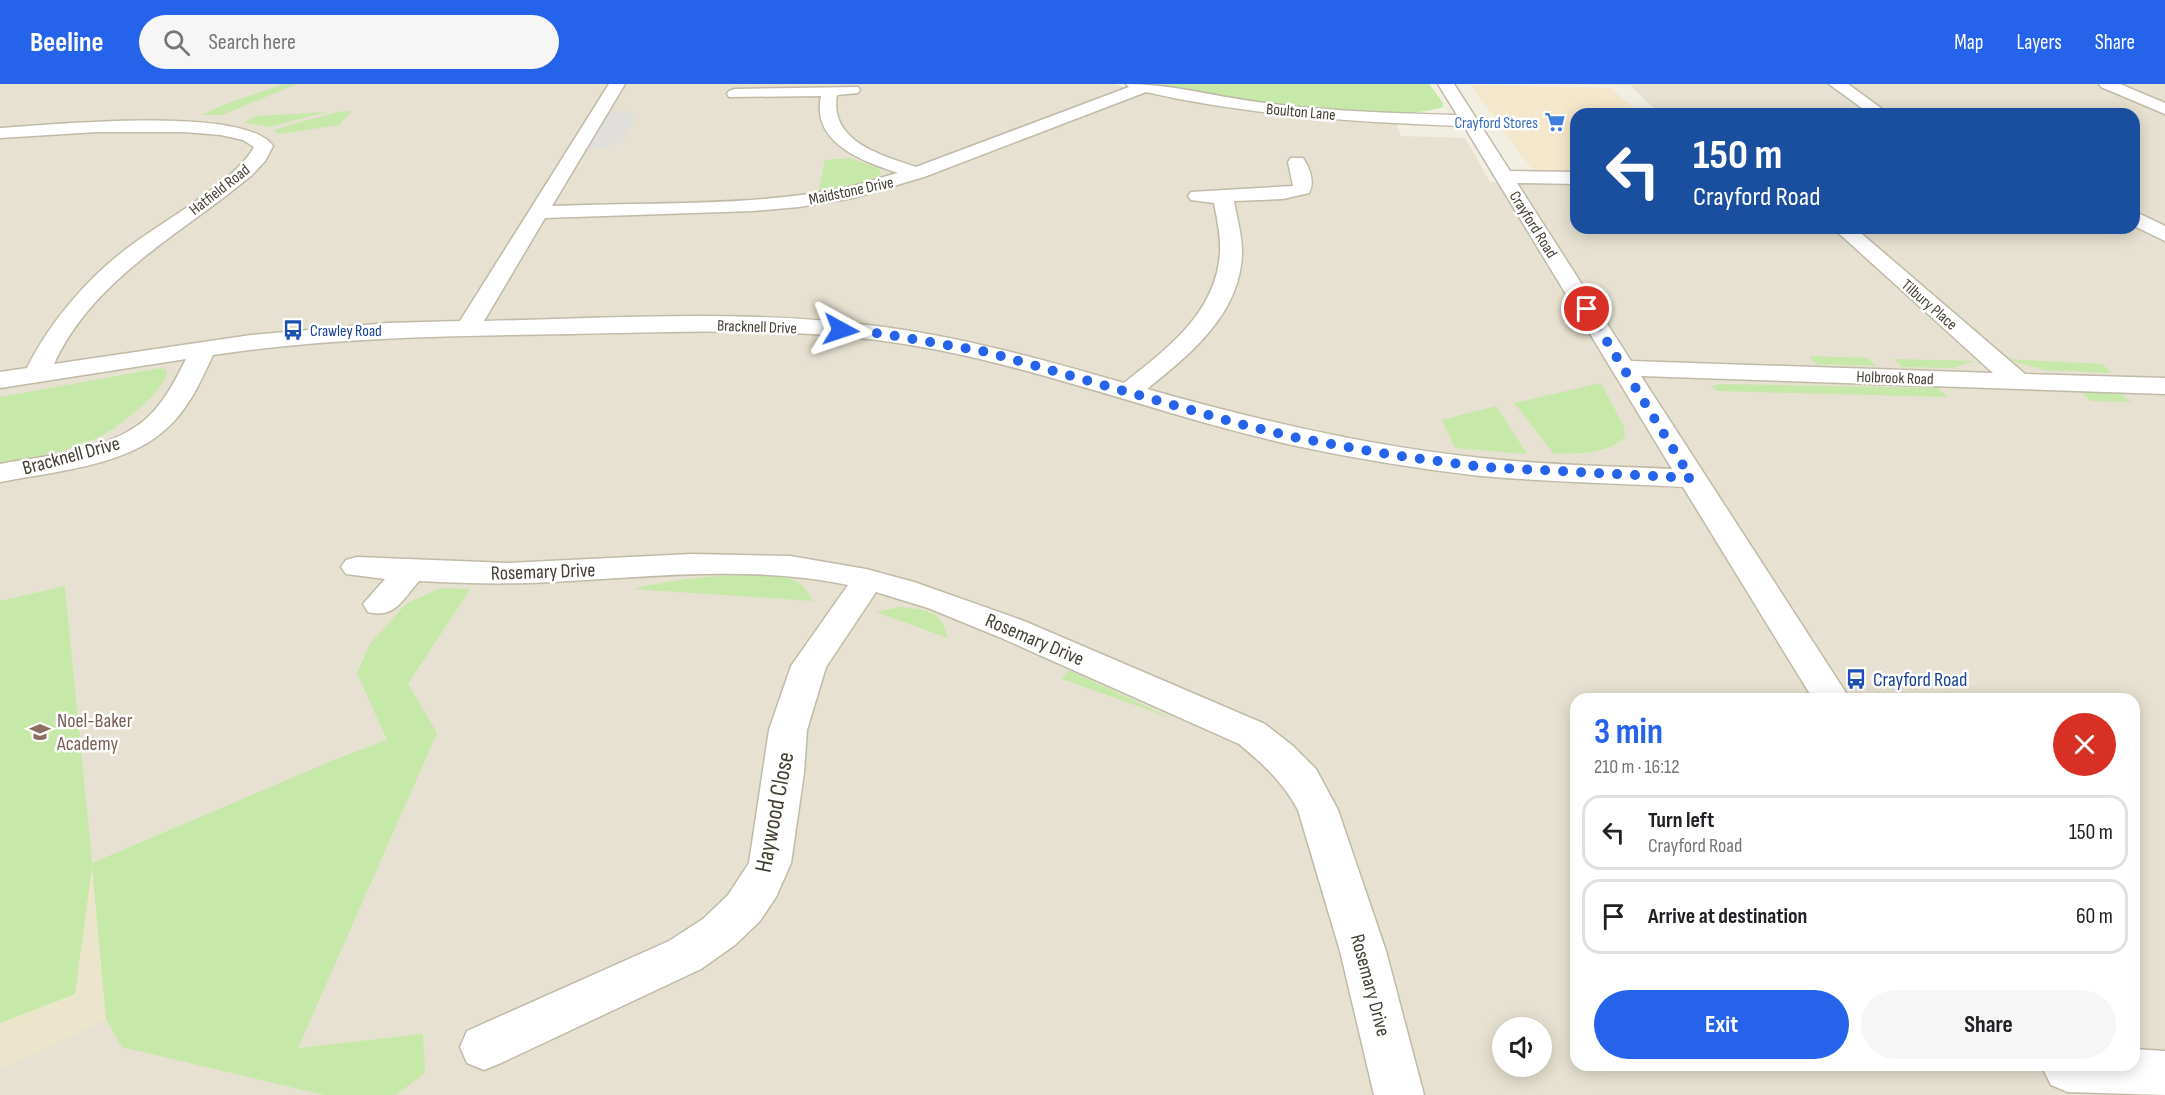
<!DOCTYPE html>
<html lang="en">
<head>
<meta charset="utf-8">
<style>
	body { margin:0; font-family:"Sofia Sans Condensed",sans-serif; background:#f6f6f6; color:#202124; height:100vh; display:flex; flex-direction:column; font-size:22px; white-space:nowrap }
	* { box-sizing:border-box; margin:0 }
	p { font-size:20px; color:#757577 }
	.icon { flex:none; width:33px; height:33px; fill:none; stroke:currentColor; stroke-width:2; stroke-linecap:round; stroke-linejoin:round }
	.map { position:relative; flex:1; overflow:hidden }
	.drawer { position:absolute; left:1570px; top:609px; width:570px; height:378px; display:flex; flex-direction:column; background:#fff; border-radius:18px; box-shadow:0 3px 15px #0003 }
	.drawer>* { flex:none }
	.banner { position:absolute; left:1570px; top:24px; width:570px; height:126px; border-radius:18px; box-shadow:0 3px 15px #0003; background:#1a4fa0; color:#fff; overflow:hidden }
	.buttons { position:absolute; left:1492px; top:933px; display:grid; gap:12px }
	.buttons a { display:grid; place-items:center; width:60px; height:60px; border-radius:50%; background:#fff; box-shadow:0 3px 15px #0003; font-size:30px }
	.pin { position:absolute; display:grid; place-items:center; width:51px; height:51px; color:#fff; margin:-26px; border:3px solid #fff; border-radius:50%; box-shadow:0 2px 6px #0007 }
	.me { position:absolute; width:66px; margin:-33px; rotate:95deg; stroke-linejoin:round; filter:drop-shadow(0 0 4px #0008) }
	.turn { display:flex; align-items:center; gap:21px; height:126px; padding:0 24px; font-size:27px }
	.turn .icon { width:78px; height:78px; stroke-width:2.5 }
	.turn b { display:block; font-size:42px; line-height:51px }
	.round { display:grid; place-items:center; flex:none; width:63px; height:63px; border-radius:32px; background:#f6f6f6 }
	.head { display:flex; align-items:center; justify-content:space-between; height:102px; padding:0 24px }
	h1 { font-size:36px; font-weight:700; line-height:45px; color:#2563eb }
	.button { display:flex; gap:12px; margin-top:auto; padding:12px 24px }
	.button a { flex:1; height:69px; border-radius:36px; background:#2563eb; color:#fff; font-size:24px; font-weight:700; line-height:69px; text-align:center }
	.button a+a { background:#f6f6f6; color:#202124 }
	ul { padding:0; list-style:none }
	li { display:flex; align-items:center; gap:18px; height:75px; margin:0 12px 9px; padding:0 12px; border:3px solid #e0e0e0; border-radius:18px }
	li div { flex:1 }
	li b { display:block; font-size:22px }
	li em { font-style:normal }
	header { display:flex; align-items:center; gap:36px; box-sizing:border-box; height:84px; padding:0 30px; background:#2563eb; color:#fff }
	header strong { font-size:28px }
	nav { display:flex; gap:33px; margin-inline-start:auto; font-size:21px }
	.search { width:420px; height:54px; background:#f6f6f6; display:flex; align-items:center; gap:15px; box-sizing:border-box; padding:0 21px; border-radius:33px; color:#757577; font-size:22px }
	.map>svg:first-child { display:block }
	.residential { fill:#e6e1d0; fill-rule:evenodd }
	.commercial { fill:#f5e7cb }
	.education { fill:#ebe5cb }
	.green { fill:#c6e8a9 }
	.parking { fill:#e1dfdb }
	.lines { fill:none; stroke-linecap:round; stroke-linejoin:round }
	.minor-casing { stroke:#c0baa7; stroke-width:3 }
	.minor { fill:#fff; fill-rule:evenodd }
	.route { stroke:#2563eb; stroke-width:10; stroke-dasharray:0 18 }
	.labels { text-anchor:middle; stroke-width:5; stroke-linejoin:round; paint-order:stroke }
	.far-street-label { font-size:16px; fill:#433e32; stroke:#fff }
	.far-shop-label { font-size:16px; fill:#366cbe; stroke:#fff; text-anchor:end }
	.far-transit-label { font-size:16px; fill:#164399; stroke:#fff; text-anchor:start }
	.street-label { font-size:20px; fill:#433e32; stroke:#fff }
	.transit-label { font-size:20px; fill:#164399; stroke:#fff; text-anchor:start }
	.education-label { font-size:20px; fill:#785e54; stroke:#fff; text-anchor:start }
	.near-street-label { font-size:24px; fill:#433e32; stroke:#fff }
</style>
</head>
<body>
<header>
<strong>Beeline</strong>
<div class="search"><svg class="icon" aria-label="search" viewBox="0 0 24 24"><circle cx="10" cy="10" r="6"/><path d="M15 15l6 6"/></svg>Search here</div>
<nav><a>Map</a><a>Layers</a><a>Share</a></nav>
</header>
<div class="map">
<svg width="2165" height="1011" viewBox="0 0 2165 1011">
	<rect width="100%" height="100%" fill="#f1eee2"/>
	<!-- residential -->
	<path class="residential" d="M0,0H1114L1155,12L1232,26L1306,35L1397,40L1401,52L1465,54L1490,98L1576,99V144H2134V30H1660L1630,1L1562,0H2165V1011H0V985L106,935L65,503L0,517ZM1576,615H2134V981H1576ZM1503,944H1542V982H1503Z"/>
	<!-- commercial -->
	<polygon class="commercial" points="1471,1 1611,4 1640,30 1576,30 1576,91 1536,91"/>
	<!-- education -->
	<polygon class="education" points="65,502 106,935 0,985 0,517"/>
	<!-- green -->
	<g class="green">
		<polygon points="284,0 297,0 222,31 202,31 228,19"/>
		<path d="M1159,0H1429L1443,19V23C1408,33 1373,29 1337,26C1278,21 1217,15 1159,0Z"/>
		<polygon points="352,27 339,41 279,50 273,46 337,28"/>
		<polygon points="326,28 270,43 244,39 257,32"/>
		<polygon points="850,74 877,84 880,86 881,90 864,99 819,107 825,76"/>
		<polygon points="1809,272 1868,274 1876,282 1816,280"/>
		<polygon points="1894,275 1975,277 1952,284 1902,283"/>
		<polygon points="2005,275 2102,280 2112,289 2045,286"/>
		<path d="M161,284L166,286L167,291C160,306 150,315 137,326C95,365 54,369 0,380V313Z"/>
		<path d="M1601,299L1624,343L1625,353C1605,371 1580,369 1554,370L1514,319Z"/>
		<polygon points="1722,300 1938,304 1947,313 1717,307 1711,302"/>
		<polygon points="2079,306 2119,308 2131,318 2091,317"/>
		<polygon points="1496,322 1527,370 1455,364 1442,336"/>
		<path d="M768,490C792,494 801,494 813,517L633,505C678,494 721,491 768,490Z"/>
		<polygon points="65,502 92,779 334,676 387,656 357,589 370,560 406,520 440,504 470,505 408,600 437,649 298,964 423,950 425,989 396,1011 324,1011 122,963 106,935 92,783 75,910 0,939 0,517"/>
		<path d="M900,523C926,526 941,525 948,554L876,528Z"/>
		<polygon points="1069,586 1171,634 1062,595"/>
	</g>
	<!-- parking -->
	<polygon class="parking" points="601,26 627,27 636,32 623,57 608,63 578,66"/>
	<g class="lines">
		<!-- minor casing -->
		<g class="minor-casing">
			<g id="minor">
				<path d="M609,0H625L552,122C650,118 754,123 849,103C866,99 882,93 898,89C862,77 811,59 821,12L729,13L727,10L729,7L735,5L858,3L860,6L858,9L837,11C829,58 881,71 916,83L1129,3L1126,0C1170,0 1213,12 1257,18C1323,27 1390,29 1457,31L1438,0H1454L1510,87L1576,88V100L1517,99L1631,277L1993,289L1833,144H1855L2025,290L2165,294V310L1641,292L1850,615H1813L1683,403C1616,399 1548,398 1481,392C1420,385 1357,375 1297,362C1158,332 1026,276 884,257C781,243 675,248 571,250C451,252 332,253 213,271C201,297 188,326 166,345C127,382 51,388 0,398V380C48,371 110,368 148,333C165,317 176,295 186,275L0,304V288L27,284C50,237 91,190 133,160C164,137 238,95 254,63L243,56L221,51L184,48H97L0,54V44C50,41 245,21 273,62L265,77L252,91C183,149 93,194 54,280L251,251L388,239L460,237ZM1146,8C1251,32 1357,38 1464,42L1672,385C1608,382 1544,381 1481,374C1367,362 1257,336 1147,305C1191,270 1241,229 1242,168C1242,151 1237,134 1234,117L1283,115L1309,109C1315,99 1310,84 1303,74H1291L1288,78L1293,102L1191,108L1188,112L1191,116L1214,119C1217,135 1221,152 1220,169C1216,229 1167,265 1124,299C1044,276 966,254 884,243C752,225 616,234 484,237L545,134L753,127L799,123L853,114L924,93Z"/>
				<polygon points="1829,0 1848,0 1889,30 1870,30"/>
				<polygon points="2099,0 2120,0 2165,19 2165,30 2101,3"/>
				<polygon points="2134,127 2165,142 2165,157 2134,142"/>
				<path d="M692,470L790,472L866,485L914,498L1024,537L1265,640L1293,662L1316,685L1338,726L1386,867L1424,1011H1374L1340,867L1298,726C1283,698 1263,680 1239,660L999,553L928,524L876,508L826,583L807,646L804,689L791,779L776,813L760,837L735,861L701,885L501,979L484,986L467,979L460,963L467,947L669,857L703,835L728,811L749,779L769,646L791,582L848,501C742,479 635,495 529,499C492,500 455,499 419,497C403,515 395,535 368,528L363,520L385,495L346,490L341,483L346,476L357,473L508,479Z"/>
				<polygon points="2134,965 2165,967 2165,1011 2068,1008 2051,1001 2043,985 2045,981 2134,981"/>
			</g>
		</g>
		<!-- minor -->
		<use href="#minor" class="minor"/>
	</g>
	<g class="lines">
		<!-- route -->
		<polyline class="route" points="841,246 884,250 987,268 1240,340 1298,354 1392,371 1482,383 1691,394 1587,225"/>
	</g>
	<!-- icons -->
	<defs>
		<g id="supermarket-bare" transform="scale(1.62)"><path d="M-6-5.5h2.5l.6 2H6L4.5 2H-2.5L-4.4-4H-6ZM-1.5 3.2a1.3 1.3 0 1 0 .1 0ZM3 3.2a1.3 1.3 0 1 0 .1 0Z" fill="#3f7fe0" stroke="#fff" stroke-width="2.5" paint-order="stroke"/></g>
		<g id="bus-bare" transform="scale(1.62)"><path d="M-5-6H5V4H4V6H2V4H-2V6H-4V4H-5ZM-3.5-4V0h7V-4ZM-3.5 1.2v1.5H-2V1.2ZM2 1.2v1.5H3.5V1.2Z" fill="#1a4fb4" stroke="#fff" stroke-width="2.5" paint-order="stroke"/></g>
		<g id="school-bare" transform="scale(1.62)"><path d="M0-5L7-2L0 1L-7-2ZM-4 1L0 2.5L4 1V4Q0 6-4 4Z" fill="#8d6e63" stroke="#fff" stroke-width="2.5" paint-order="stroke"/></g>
	</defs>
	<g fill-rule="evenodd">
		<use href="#supermarket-bare" x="1555" y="38"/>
		<use href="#bus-bare" x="293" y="246"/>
		<use href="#bus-bare" x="1856" y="595"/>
		<use href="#school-bare" x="40" y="648"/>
	</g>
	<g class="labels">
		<!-- far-street labels -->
		<g class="far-street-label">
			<text transform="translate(1301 27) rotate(5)" y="6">Boulton Lane</text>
			<text transform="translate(219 105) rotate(-38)" y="6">Hatfield Road</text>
			<text transform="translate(851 106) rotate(-12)" y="6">Maidstone Drive</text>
			<text transform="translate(1534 140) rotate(58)" y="6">Crayford Road</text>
			<text transform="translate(1930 220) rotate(41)" y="6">Tilbury Place</text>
			<text transform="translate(757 242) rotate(2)" y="6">Bracknell Drive</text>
			<text transform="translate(1895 293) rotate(2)" y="6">Holbrook Road</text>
		</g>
		<!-- far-shop labels -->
		<g class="far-shop-label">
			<text x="1538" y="44">Crayford Stores</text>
		</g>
		<!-- far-transit labels -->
		<g class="far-transit-label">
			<text x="310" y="252">Crawley Road</text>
		</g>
		<!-- street labels -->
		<g class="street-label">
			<text transform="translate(71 371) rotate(-15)" y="7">Bracknell Drive</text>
			<text transform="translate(543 487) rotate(-2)" y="7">Rosemary Drive</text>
			<text transform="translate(1035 555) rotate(23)" y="7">Rosemary Drive</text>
			<text transform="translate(1371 901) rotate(75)" y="7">Rosemary Drive</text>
		</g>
		<!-- transit labels -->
		<g class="transit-label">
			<text x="1873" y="602">Crayford Road</text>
		</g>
		<!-- education labels -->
		<g class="education-label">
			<text x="57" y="643">Noel-Baker<tspan x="57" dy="23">Academy</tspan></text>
		</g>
		<!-- near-street labels -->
		<g class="near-street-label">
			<text transform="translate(774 728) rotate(-79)" y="8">Haywood Close</text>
		</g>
	</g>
</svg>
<div class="buttons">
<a><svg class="icon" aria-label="sound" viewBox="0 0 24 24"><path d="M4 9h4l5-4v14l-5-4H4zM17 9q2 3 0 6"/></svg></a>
</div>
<div class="pin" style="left:1587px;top:225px;background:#d93025"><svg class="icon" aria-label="arrive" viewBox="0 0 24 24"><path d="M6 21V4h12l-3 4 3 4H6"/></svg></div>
<svg class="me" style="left:841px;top:246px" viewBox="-20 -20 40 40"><path d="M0-17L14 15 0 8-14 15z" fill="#2563eb" stroke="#fff" stroke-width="4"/></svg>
<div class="banner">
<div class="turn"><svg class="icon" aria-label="left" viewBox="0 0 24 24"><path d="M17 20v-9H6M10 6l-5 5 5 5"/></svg><div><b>150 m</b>Crayford Road</div></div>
</div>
<section class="drawer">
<div class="head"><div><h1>3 min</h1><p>210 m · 16:12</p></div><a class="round" style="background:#d93025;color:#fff"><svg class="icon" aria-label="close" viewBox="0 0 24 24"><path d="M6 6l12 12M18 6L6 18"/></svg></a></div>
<ul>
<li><svg class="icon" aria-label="left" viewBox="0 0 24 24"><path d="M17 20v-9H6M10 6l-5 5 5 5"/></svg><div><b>Turn left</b><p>Crayford Road</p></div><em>150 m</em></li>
<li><svg class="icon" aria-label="arrive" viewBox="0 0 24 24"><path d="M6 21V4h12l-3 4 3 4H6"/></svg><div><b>Arrive at destination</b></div><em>60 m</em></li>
</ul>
<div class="button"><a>Exit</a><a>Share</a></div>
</section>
</div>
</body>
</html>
